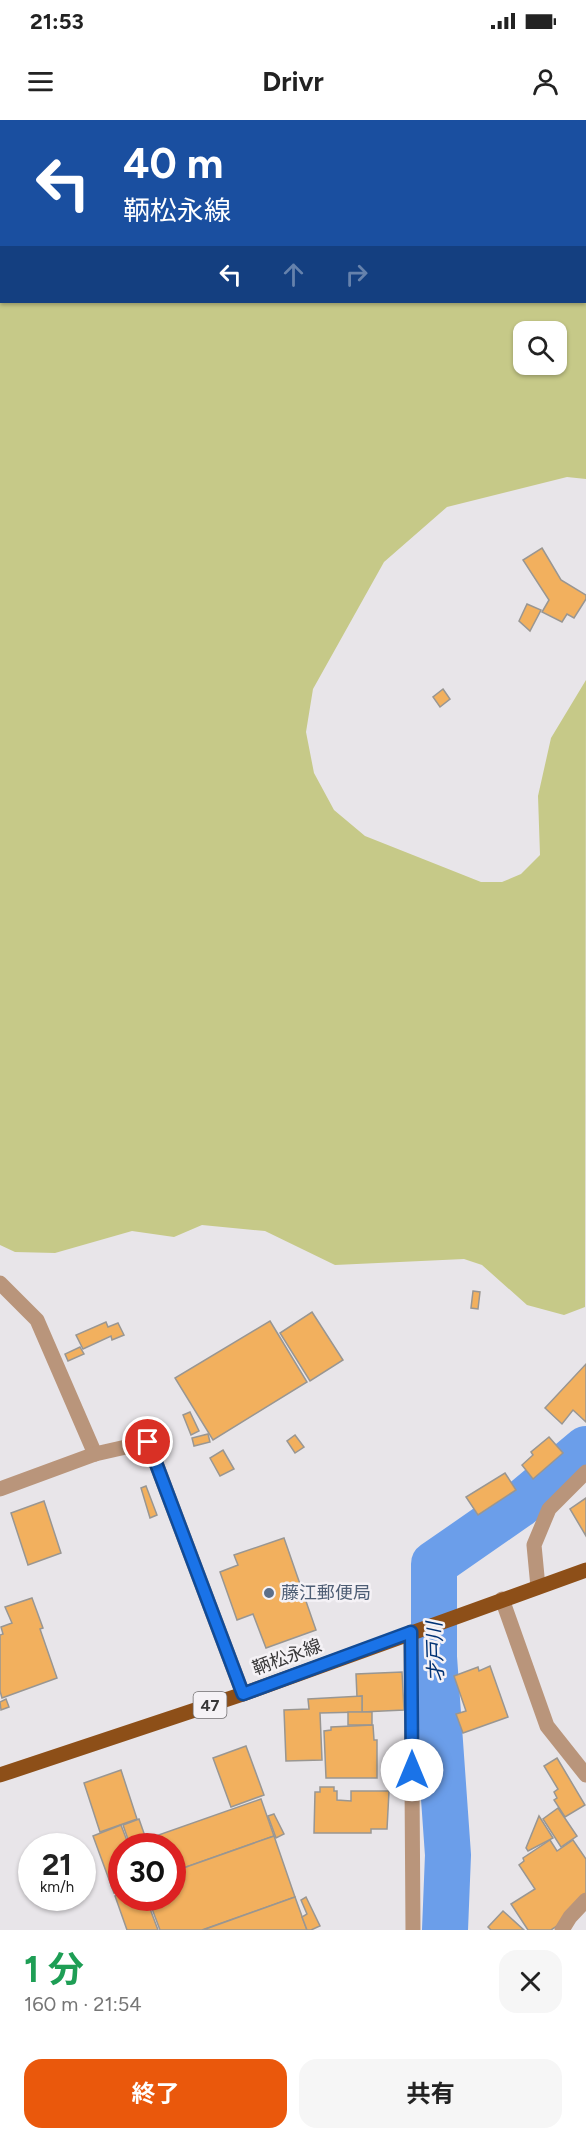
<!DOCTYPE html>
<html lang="ja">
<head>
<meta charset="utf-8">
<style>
	body { margin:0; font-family:Figtree,"Noto Sans JP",sans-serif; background:#f6f6f6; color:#222; height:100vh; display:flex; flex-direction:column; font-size:22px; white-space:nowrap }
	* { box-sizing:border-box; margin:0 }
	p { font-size:20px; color:#767676 }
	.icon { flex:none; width:33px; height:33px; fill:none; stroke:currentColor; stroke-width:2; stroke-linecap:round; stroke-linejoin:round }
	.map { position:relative; height:1810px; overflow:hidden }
	.details { display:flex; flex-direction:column; background:#fff; flex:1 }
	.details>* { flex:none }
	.banner { position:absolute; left:0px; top:0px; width:586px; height:183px; box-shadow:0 2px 4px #0004; background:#1a4fa0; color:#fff; overflow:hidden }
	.controls { position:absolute; left:513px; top:201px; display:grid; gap:12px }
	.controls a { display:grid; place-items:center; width:54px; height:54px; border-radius:12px; background:#fff; box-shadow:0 2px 4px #0004; font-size:30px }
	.speed { position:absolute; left:18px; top:1713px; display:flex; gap:12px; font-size:30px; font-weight:700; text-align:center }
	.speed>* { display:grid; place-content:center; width:78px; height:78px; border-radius:50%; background:#fff; box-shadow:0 2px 4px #0004; line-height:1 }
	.speed small { font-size:15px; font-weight:400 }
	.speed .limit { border:9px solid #d22; background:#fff; color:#111 }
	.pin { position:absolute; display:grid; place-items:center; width:51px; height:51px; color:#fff; margin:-26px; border:3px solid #fff; border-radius:50%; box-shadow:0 2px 6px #0007 }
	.me { position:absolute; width:66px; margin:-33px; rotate:0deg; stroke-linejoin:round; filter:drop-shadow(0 0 4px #0008) }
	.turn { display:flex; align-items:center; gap:21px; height:126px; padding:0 24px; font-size:27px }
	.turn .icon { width:78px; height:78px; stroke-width:2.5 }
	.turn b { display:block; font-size:42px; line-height:51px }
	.lanes { display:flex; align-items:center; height:57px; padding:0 24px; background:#0003; justify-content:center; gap:30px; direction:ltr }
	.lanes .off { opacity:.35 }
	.round { display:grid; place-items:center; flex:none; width:63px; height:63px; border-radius:18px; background:#f6f6f6 }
	.head { display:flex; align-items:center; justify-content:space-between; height:102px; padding:0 24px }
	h1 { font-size:36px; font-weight:700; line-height:45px; color:#1e9e55 }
	.cta { display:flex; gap:12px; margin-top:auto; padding:12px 24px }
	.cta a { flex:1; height:69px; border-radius:18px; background:#ea580c; color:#fff; font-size:24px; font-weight:700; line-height:69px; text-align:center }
	.cta a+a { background:#f6f6f6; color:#222 }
	.status { display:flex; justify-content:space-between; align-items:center; height:42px; padding:0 30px; background:#fff; direction:ltr }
	.status svg { height:16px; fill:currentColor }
	header { display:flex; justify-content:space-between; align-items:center; height:78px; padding:0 24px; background:#fff; font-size:27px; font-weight:700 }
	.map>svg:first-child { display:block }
	.green { fill:#c6c988; fill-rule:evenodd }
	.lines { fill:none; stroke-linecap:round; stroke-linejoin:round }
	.river { stroke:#6b9eea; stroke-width:46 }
	.building { fill:#f2b05e; stroke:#999692; stroke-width:1.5 }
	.minor { stroke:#b9957b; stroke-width:15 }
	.major { stroke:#8d4f18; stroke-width:15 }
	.route-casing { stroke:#114b97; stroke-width:15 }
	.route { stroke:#1a73e8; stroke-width:10 }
	.service-dot { fill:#5c6f8a; stroke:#f5f2f6; stroke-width:2 }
	.labels { text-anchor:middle; stroke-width:5; stroke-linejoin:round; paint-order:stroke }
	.shield { fill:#f5f2f6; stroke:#716f71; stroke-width:1.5 }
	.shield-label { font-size:16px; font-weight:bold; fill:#383738 }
	.service-label { font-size:18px; fill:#4e5e75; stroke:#f5f2f6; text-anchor:start }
	.street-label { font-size:18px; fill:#383738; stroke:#f5f2f6 }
	.water-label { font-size:20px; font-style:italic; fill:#003274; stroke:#f5f2f6 }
</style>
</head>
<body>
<div class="status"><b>21:53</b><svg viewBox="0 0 49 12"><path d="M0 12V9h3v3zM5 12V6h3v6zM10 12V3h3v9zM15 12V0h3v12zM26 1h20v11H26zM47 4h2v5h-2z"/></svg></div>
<header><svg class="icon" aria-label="menu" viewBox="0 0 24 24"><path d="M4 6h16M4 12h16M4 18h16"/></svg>Drivr<svg class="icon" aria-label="person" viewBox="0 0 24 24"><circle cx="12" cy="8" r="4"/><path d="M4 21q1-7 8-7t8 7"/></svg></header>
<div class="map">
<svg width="586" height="1810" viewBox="0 0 586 1810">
	<rect width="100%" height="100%" fill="#e8e5e9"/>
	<!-- green -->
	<path class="green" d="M0,0H586V359L567,357L447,387L384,442L313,569L306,612L314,653L334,690L365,716L481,762H502L521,754L540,735L538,676L551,618L586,560L585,1187L564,1195L527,1185L482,1145L464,1139L335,1145L265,1111L202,1105L174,1117L132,1111L55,1133L15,1132L0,1125ZM2,2H585V182H2ZM524,212H556V244H524Z"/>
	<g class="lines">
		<!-- river -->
		<polyline class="river" points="445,1810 448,1735 434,1537 434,1444 519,1385 586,1329"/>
	</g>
	<!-- building -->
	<g class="building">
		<polygon points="542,428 561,460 586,475 586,479 574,498 567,494 562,502 542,492 549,480 523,440"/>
		<polygon points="527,484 541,490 530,511 519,501"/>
		<polygon points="443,569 450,579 440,587 433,577"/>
		<polygon points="473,1171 480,1172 478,1189 471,1188"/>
		<polygon points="312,1192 343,1240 310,1261 280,1213"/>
		<polygon points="270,1201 307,1262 213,1320 175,1258"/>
		<polygon points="106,1202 108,1207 118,1203 124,1215 112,1220 111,1216 83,1229 76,1215"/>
		<polygon points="80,1227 84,1234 68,1241 65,1234"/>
		<polygon points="586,1244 586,1302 573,1290 562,1304 545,1288"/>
		<polygon points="190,1292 199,1311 191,1315 183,1295"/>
		<polygon points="208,1314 210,1322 194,1326 192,1318"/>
		<polygon points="295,1315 304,1327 295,1333 287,1321"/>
		<polygon points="549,1317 563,1333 533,1359 522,1345 533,1335 531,1332"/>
		<polygon points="223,1330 234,1349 220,1356 210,1338"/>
		<polygon points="505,1353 516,1370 478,1395 466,1377"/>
		<polygon points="146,1366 157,1395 150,1398 141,1368"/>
		<polygon points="586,1378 586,1416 570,1389"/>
		<polygon points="44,1381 61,1433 28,1445 11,1393"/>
		<polygon points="284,1418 316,1510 266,1528 253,1494 237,1500 220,1452 238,1445 234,1435"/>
		<polygon points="32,1478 43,1508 40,1509 57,1558 2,1578 0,1571 0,1515 3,1514 1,1507 12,1503 5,1487"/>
		<polygon points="490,1546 508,1597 463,1613 456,1594 466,1591 454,1556 478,1547 479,1551"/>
		<polygon points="402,1552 404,1590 362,1592 362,1576 357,1577 356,1554"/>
		<polygon points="362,1576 362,1592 320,1593 322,1640 286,1641 284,1590 309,1589 308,1579"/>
		<polygon points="6,1579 9,1587 1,1590 0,1582"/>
		<rect x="348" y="1592" width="24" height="13"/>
		<polygon points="373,1605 374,1620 377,1620 377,1658 326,1658 324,1611 331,1610 331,1607"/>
		<polygon points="246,1626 264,1675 231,1687 213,1638"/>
		<polygon points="557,1638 585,1685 565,1697 554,1680 557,1678 554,1672 558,1669 544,1646"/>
		<polygon points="121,1650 137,1699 100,1712 84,1663"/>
		<polygon points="320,1667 334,1667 334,1671 337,1671 337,1680 351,1681 351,1671 389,1671 387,1709 371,1709 371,1713 314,1713 315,1672 320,1672"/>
		<polygon points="261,1679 274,1716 172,1752 172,1726 131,1726 130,1725"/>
		<polygon points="558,1688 577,1716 561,1727 543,1699"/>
		<polygon points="274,1694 284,1714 276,1718 268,1696"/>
		<polygon points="539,1696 553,1718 528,1731 526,1728"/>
		<polygon points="139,1699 146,1719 130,1725 123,1705"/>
		<polygon points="121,1705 129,1726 122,1726 122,1770 114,1773 93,1716"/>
		<polygon points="274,1716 295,1777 202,1810 160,1810 148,1778 172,1778 172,1752"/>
		<polygon points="550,1720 557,1731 573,1720 586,1739 586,1787 551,1810 528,1810 511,1784 535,1769 519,1745 524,1741 523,1738"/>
		<polygon points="122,1773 122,1778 146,1778 158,1810 127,1810 115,1776"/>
		<polygon points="295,1777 307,1810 203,1810"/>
		<polygon points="306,1777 320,1806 311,1810 307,1810 302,1797 307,1794 301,1780"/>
		<polygon points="503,1791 524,1810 491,1810 488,1807"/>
	</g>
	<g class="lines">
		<!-- minor -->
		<g class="minor">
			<polyline points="0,1163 37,1200 95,1334"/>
			<polyline points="0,1369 95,1334 148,1322 243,1574"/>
			<polyline points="538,1467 534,1425 549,1389 586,1352"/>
			<polyline points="502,1479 547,1606 586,1655"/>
			<polyline points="411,1512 413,1810"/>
			<polyline points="562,1810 570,1797 586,1780"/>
		</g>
		<!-- major -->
		<polyline class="major" points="0,1655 243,1574 586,1450"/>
	</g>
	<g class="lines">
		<!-- route casing -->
		<g class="route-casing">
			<polyline id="route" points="148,1322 243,1574 411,1512 412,1650"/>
		</g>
		<!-- route -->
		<use href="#route" class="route"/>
	</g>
	<!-- markers -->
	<circle class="service-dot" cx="269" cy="1473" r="6"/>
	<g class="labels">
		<!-- shield labels -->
		<rect class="shield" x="193.5" y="1572" width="33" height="26" rx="4.5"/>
		<g class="shield-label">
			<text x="210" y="1591">47</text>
		</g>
		<!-- service labels -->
		<g class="service-label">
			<text x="281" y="1479">藤江郵便局</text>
		</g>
		<!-- street labels -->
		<g class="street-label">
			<text transform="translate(287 1537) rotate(-20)" y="6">鞆松永線</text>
		</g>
		<!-- water labels -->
		<g class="water-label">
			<text transform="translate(435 1532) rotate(-92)" y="7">才戸川</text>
		</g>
	</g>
</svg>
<div class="controls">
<a><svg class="icon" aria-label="search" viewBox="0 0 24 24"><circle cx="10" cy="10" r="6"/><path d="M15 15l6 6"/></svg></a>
</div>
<div class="speed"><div>21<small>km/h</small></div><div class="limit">30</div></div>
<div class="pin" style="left:148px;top:1322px;background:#d93025"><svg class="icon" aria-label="arrive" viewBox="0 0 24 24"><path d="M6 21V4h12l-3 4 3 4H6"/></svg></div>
<svg class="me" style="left:412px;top:1650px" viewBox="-20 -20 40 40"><circle r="19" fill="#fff"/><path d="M0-13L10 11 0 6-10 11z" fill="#1a73e8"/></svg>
<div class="banner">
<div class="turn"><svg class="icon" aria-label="left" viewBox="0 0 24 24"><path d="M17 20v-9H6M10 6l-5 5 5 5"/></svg><div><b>40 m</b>鞆松永線</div></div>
<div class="lanes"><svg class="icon" aria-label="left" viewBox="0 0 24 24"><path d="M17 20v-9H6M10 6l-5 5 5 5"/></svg><svg class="icon off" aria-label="ahead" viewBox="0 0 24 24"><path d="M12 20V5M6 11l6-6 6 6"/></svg><svg class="icon off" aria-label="right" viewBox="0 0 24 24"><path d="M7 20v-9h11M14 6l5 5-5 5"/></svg></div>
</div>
</div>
<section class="details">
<div class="head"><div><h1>1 分</h1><p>160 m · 21:54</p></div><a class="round"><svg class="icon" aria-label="close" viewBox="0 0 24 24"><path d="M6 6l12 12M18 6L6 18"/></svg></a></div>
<div class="cta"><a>終了</a><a>共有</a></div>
</section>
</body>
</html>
